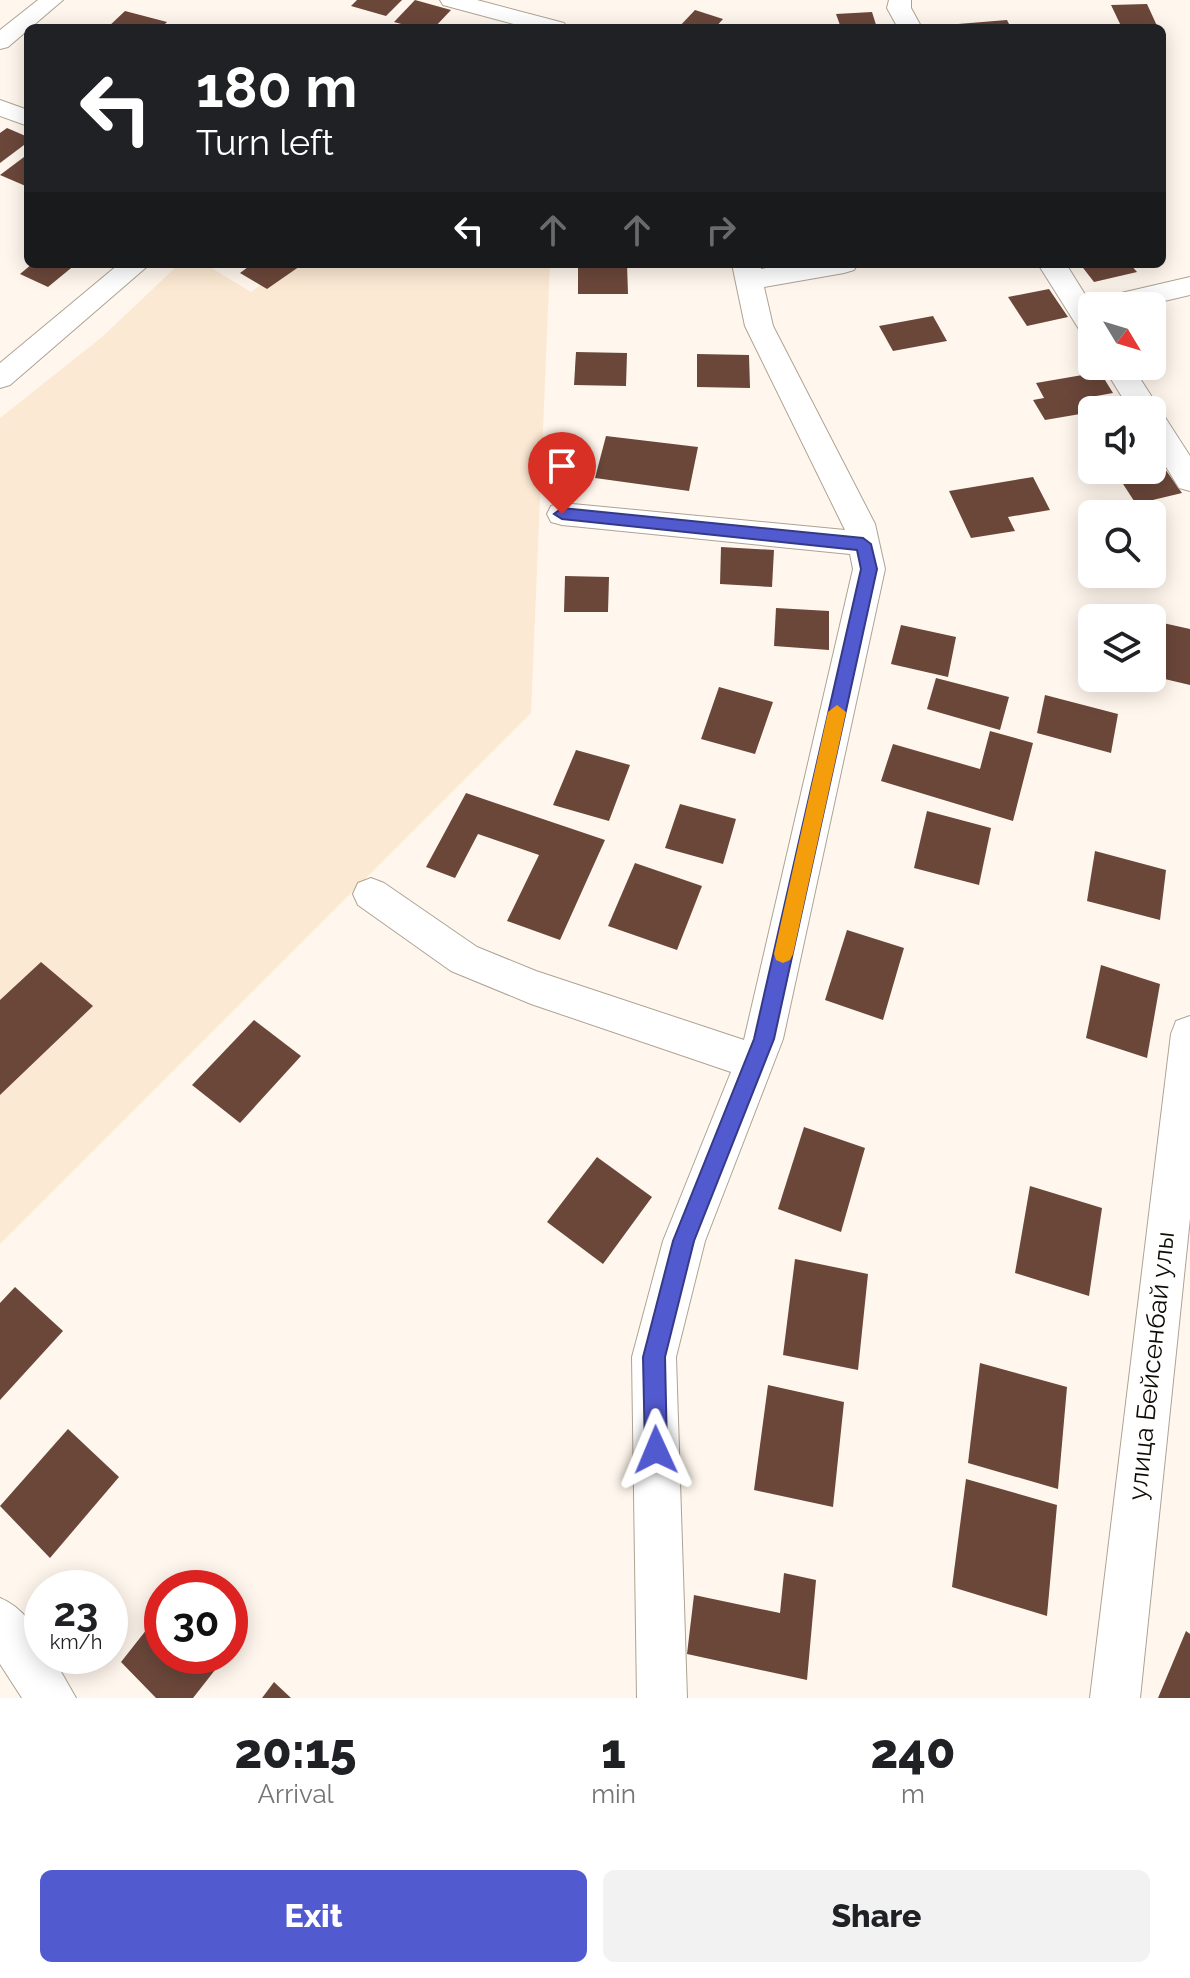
<!DOCTYPE html>
<html lang="en">
<head>
<meta charset="utf-8">
<style>
	body { margin:0; font-family:Raleway,sans-serif; background:#f2f2f2; color:#202124; height:100vh; display:flex; flex-direction:column; font-size:30px; white-space:nowrap }
	* { box-sizing:border-box; margin:0 }
	p { font-size:26px; color:#757577 }
	.icon { flex:none; width:44px; height:44px; fill:none; stroke:currentColor; stroke-width:2; stroke-linecap:round; stroke-linejoin:round }
	.map { position:relative; height:1698px; overflow:hidden }
	.panel { display:flex; flex-direction:column; background:#fff; flex:1 }
	.panel>* { flex:none }
	.guide { position:absolute; left:24px; top:24px; width:1142px; height:244px; border-radius:12px; box-shadow:0 4px 20px #0003; background:#202124; color:#fff; overflow:hidden }
	.needle { width:52px; rotate:128deg }
	.controls { position:absolute; left:1078px; top:292px; display:grid; gap:16px }
	.controls a { display:grid; place-items:center; width:88px; height:88px; border-radius:12px; background:#fff; box-shadow:0 4px 20px #0003; font-size:40px }
	.speed { position:absolute; left:24px; top:1570px; display:flex; gap:16px; font-size:40px; font-weight:700; text-align:center }
	.speed>* { display:grid; place-content:center; width:104px; height:104px; border-radius:50%; background:#fff; box-shadow:0 4px 20px #0003; line-height:1 }
	.speed small { font-size:20px; font-weight:400 }
	.speed .limit { border:12px solid #d22; background:#fff; color:#111 }
	.pin { position:absolute; display:grid; place-items:center; width:68px; height:68px; color:#fff; margin:-82px -34px; border-radius:50% 50% 50% 0; rotate:-45deg; box-shadow:0 0 8px #0007 }
	.pin .icon { rotate:45deg }
	.me { position:absolute; width:88px; margin:-44px; rotate:359deg; stroke-linejoin:round; filter:drop-shadow(0 0 6px #0008) }
	.turn { display:flex; align-items:center; gap:28px; height:168px; padding:0 40px; font-size:36px }
	.turn .icon { width:104px; height:104px; stroke-width:2.5 }
	.turn b { display:block; font-size:56px; line-height:68px }
	.lanes { display:flex; align-items:center; height:76px; padding:0 40px; background:#0003; justify-content:center; gap:40px; direction:ltr }
	.lanes .off { opacity:.35 }
	.eta { display:flex; justify-content:space-evenly; align-items:center; height:136px; text-align:center }
	.eta b { font-size:48px; font-weight:800; line-height:56px }
	.primary-button { display:flex; gap:16px; margin-top:auto; padding:16px 40px }
	.primary-button a { flex:1; height:92px; border-radius:12px; background:#525ad0; color:#fff; font-size:32px; font-weight:800; line-height:92px; text-align:center }
	.primary-button a+a { background:#f2f2f2; color:#202124 }
	.map>svg:first-child { display:block }
	.built { fill:#fce9d3 }
	.building { fill:#6b473a }
	.lines { fill:none; stroke-linecap:round; stroke-linejoin:round }
	.street-casing { stroke:#aea293; stroke-width:2 }
	.street { fill:#fff; fill-rule:evenodd }
	.route { fill:#525ad0; stroke:#353a87; stroke-width:2 }
	.slow { fill:#f59e0b }
	.labels { text-anchor:middle; stroke-width:8; stroke-linejoin:round; paint-order:stroke }
	.near-street-label { font-size:26px; fill:#0f0b06; stroke:#fff }
</style>
</head>
<body>
<div class="map">
<svg width="1190" height="1698" viewBox="0 0 1190 1698">
	<rect width="100%" height="100%" fill="#fff7ed"/>
	<!-- built -->
	<polygon class="built" points="179,264 205,264 251,292 289,264 550,264 531,713 0,1244 0,418 102,337"/>
	<!-- building -->
	<g class="building">
		<polygon points="357,0 402,0 386,16 351,6"/>
		<polygon points="415,0 451,10 434,28 416,28 394,22"/>
		<polygon points="1147,4 1158,28 1122,28 1111,5"/>
		<polygon points="695,10 723,19 715,28 678,28"/>
		<polygon points="125,11 167,22 161,28 107,28"/>
		<polygon points="872,12 877,28 841,28 836,14"/>
		<polygon points="1007,20 1011,28 960,28 958,24"/>
		<polygon points="7,128 28,137 28,142 0,163 0,133"/>
		<polygon points="28,154 28,187 0,175"/>
		<polygon points="32,264 76,264 48,287 20,274"/>
		<polygon points="252,264 303,264 267,289 240,273"/>
		<polygon points="578,264 627,264 628,294 578,294"/>
		<polygon points="1080,264 1130,264 1137,272 1094,282"/>
		<polygon points="1049,289 1068,317 1027,326 1008,297"/>
		<polygon points="933,316 947,341 893,351 879,326"/>
		<polygon points="576,352 627,353 626,386 574,385"/>
		<polygon points="697,354 749,355 750,388 697,387"/>
		<polygon points="1100,372 1113,393 1085,398 1092,412 1045,420 1033,400 1044,398 1036,383"/>
		<polygon points="606,436 698,447 689,491 595,478"/>
		<polygon points="1158,459 1182,493 1136,504 1114,470 1152,470 1152,461"/>
		<polygon points="1033,477 1050,510 1008,517 1015,531 971,538 949,491"/>
		<polygon points="721,547 774,550 772,587 720,584"/>
		<polygon points="565,576 609,577 608,612 564,612"/>
		<polygon points="776,608 829,611 829,650 774,646"/>
		<polygon points="1154,621 1190,629 1190,685 1152,676"/>
		<polygon points="901,625 956,637 948,677 891,664"/>
		<polygon points="936,678 1009,697 1000,730 927,709"/>
		<polygon points="719,687 773,702 755,754 701,739"/>
		<polygon points="1045,695 1118,714 1111,753 1037,733"/>
		<polygon points="990,731 1033,743 1013,821 881,781 893,744 980,769"/>
		<polygon points="576,750 630,765 609,821 553,805"/>
		<polygon points="466,793 605,840 560,940 507,921 539,855 478,834 455,878 426,867"/>
		<polygon points="680,804 736,819 723,864 665,848"/>
		<polygon points="927,811 991,828 979,885 914,868"/>
		<polygon points="1095,851 1166,870 1160,920 1087,901"/>
		<polygon points="635,863 702,886 677,950 608,926"/>
		<polygon points="847,930 904,948 883,1020 825,1000"/>
		<polygon points="41,962 93,1006 0,1095 0,1000"/>
		<polygon points="1101,965 1160,984 1147,1058 1086,1038"/>
		<polygon points="254,1020 301,1056 240,1123 192,1085"/>
		<polygon points="804,1127 865,1148 841,1232 778,1209"/>
		<polygon points="597,1157 652,1197 603,1264 547,1222"/>
		<polygon points="1030,1186 1102,1208 1089,1296 1015,1273"/>
		<polygon points="795,1259 868,1274 858,1370 783,1355"/>
		<polygon points="15,1287 63,1331 0,1400 0,1303"/>
		<polygon points="980,1363 1067,1387 1058,1489 968,1463"/>
		<polygon points="768,1385 844,1402 833,1507 754,1490"/>
		<polygon points="68,1429 119,1477 50,1558 0,1506"/>
		<polygon points="966,1479 1057,1505 1047,1616 952,1587"/>
		<polygon points="784,1573 816,1580 807,1680 687,1654 694,1595 780,1613"/>
		<polygon points="162,1610 162,1656 226,1656 193,1698 156,1698 121,1662"/>
		<polygon points="230,1613 246,1629 230,1650"/>
		<polygon points="1186,1631 1190,1634 1190,1698 1158,1698"/>
		<polygon points="274,1682 291,1698 262,1698"/>
	</g>
	<g class="lines">
		<!-- street casing -->
		<g class="street-casing">
			<g id="street">
				<polygon points="38,0 63,0 8,47 0,49 0,30"/>
				<polygon points="440,0 477,0 564,23 568,28 529,28 443,5"/>
				<polygon points="889,0 911,0 911,8 922,28 898,28 887,8"/>
				<polygon points="0,100 28,110 28,126 0,116"/>
				<polygon points="119,264 150,264 10,385 0,388 0,363"/>
				<polygon points="732,264 760,264 761,269 792,264 858,264 854,270 844,273 764,287 773,326 875,524 885,569 783,1039 705,1241 676,1357 687,1698 637,1698 632,1357 663,1241 731,1072 531,1004 451,971 358,905 353,894 358,883 371,878 384,883 477,947 536,971 744,1040 853,569 850,554 562,525 551,522 547,514 551,506 562,503 845,530 745,326"/>
				<polygon points="1038,264 1066,264 1091,304 1094,299 1104,297 1190,277 1190,295 1143,306 1092,306 1092,336 1082,334"/>
				<polygon points="1103,366 1132,366 1190,456 1190,491 1179,488 1152,444 1152,410 1130,410"/>
				<polygon points="1190,1016 1190,1218 1140,1698 1090,1698 1171,1034 1176,1021"/>
				<path d="M0,1598C22,1607 42,1631 42,1656H52L76,1698H22L0,1664Z"/>
			</g>
		</g>
		<!-- street -->
		<use href="#street" class="street"/>
	</g>
	<!-- route -->
	<polygon class="route" points="562,508 863,538 871,544 877,569 774,1039 694,1241 665,1357 667,1450 664,1458 656,1461 648,1458 645,1450 643,1357 673,1241 754,1039 861,569 857,550 562,519 554,514"/>
	<!-- slow -->
	<polygon class="slow" points="837,705 846,712 793,954 790,960 783,963 776,960 774,954 828,712"/>
	<g class="labels">
		<!-- near-street labels -->
		<g class="near-street-label">
			<text transform="translate(1151 1366) rotate(-84)" y="9">улица Бейсенбай улы</text>
		</g>
	</g>
</svg>
<div class="controls">
<a><svg class="needle" viewBox="-14 -14 28 28"><path d="M0-13l5 13h-10z" fill="#e53935"/><path d="M0 13l5-13h-10z" fill="#757577"/></svg></a>
<a><svg class="icon" aria-label="sound" viewBox="0 0 24 24"><path d="M4 9h4l5-4v14l-5-4H4zM17 9q2 3 0 6"/></svg></a>
<a><svg class="icon" aria-label="search" viewBox="0 0 24 24"><circle cx="10" cy="10" r="6"/><path d="M15 15l6 6"/></svg></a>
<a><svg class="icon" aria-label="layers" viewBox="0 0 24 24"><path d="M12 4l9 5-9 5-9-5zM3 14l9 5 9-5"/></svg></a>
</div>
<div class="speed"><div>23<small>km/h</small></div><div class="limit">30</div></div>
<div class="pin" style="left:562px;top:514px;background:#d93025"><svg class="icon" aria-label="arrive" viewBox="0 0 24 24"><path d="M6 21V4h12l-3 4 3 4H6"/></svg></div>
<svg class="me" style="left:656px;top:1450px" viewBox="-20 -20 40 40"><path d="M0-17L14 15 0 8-14 15z" fill="#525ad0" stroke="#fff" stroke-width="4"/></svg>
<div class="guide">
<div class="turn"><svg class="icon" aria-label="left" viewBox="0 0 24 24"><path d="M17 20v-9H6M10 6l-5 5 5 5"/></svg><div><b>180 m</b>Turn left</div></div>
<div class="lanes"><svg class="icon" aria-label="left" viewBox="0 0 24 24"><path d="M17 20v-9H6M10 6l-5 5 5 5"/></svg><svg class="icon off" aria-label="ahead" viewBox="0 0 24 24"><path d="M12 20V5M6 11l6-6 6 6"/></svg><svg class="icon off" aria-label="ahead" viewBox="0 0 24 24"><path d="M12 20V5M6 11l6-6 6 6"/></svg><svg class="icon off" aria-label="right" viewBox="0 0 24 24"><path d="M7 20v-9h11M14 6l5 5-5 5"/></svg></div>
</div>
</div>
<section class="panel">
<div class="eta">
<div><b>20:15</b><p>Arrival</p></div>
<div><b>1</b><p>min</p></div>
<div><b>240</b><p>m</p></div>
</div>
<div class="primary-button"><a>Exit</a><a>Share</a></div>
</section>
</body>
</html>
